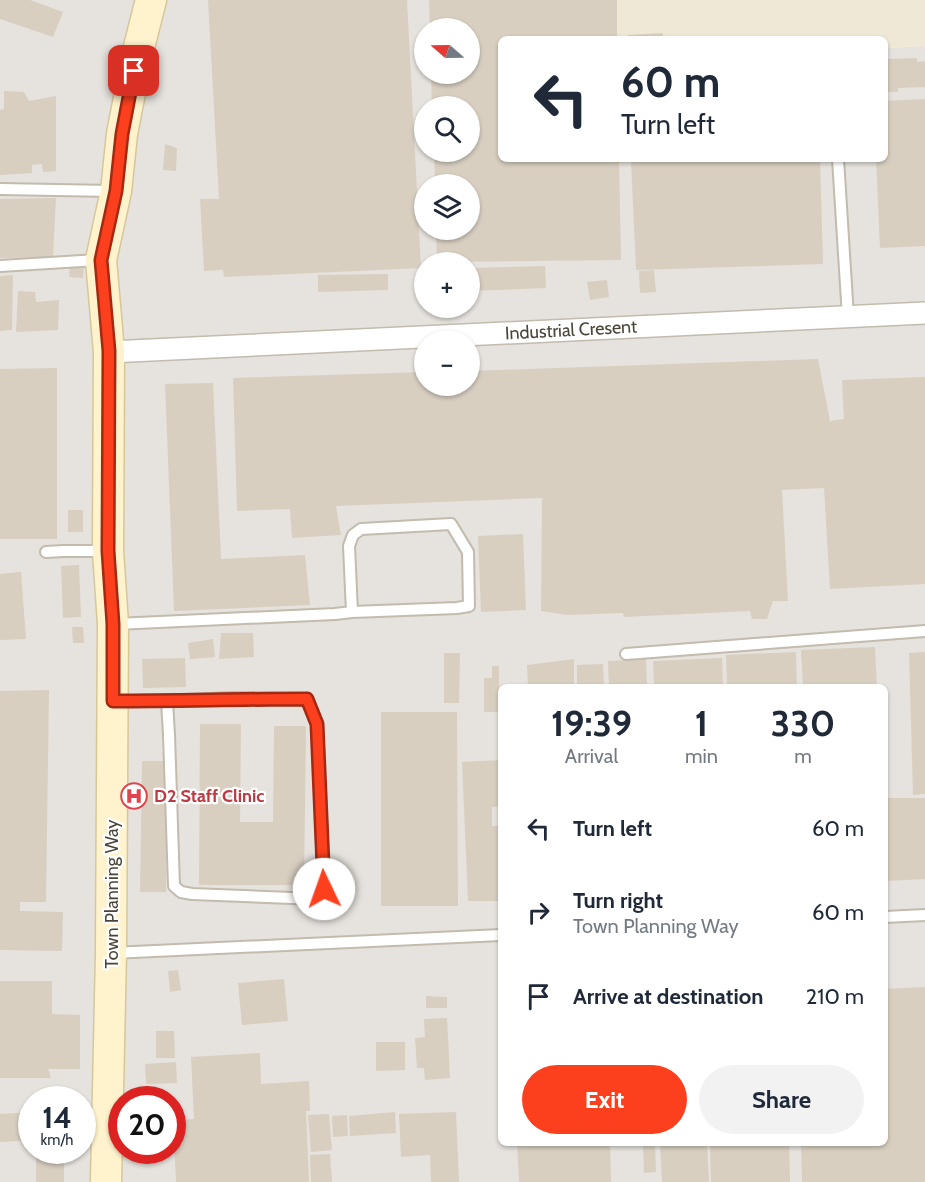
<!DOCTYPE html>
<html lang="en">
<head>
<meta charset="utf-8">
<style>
	body { margin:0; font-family:Cabin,sans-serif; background:#f2f2f3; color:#1f2937; height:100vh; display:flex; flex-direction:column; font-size:22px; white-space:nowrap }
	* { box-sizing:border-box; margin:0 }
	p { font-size:20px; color:#747a83 }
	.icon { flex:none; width:33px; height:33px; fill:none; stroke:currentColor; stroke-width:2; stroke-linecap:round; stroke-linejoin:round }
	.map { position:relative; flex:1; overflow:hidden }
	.sheet { position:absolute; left:498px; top:684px; width:390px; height:462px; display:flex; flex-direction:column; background:#fff; border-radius:9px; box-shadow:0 2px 4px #0004 }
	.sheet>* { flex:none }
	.hud { position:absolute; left:498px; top:36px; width:390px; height:126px; border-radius:9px; box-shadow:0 2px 4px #0004; background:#fff; color:#1f2937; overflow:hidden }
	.needle { width:39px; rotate:290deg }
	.controls { position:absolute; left:414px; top:18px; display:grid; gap:12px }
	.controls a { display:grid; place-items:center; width:66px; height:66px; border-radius:50%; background:#fff; box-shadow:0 2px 4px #0004; font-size:30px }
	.speed { position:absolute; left:18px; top:1086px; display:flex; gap:12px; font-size:30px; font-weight:700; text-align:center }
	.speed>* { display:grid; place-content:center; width:78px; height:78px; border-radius:50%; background:#fff; box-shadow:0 2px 4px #0004; line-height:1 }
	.speed small { font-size:15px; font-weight:400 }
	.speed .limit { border:9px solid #d22; background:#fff; color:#111 }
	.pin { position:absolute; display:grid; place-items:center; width:51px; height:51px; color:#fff; margin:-26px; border-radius:12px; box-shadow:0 3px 9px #0006 }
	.me { position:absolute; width:66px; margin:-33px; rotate:357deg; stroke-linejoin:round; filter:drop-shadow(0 0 4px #0008) }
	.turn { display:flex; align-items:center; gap:21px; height:126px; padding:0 24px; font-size:27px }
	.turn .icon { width:78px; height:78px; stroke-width:2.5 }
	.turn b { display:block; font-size:42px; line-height:51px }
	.eta { display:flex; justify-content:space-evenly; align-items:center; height:102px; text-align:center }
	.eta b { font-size:36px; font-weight:700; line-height:42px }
	.cta { display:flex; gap:12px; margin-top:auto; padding:12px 24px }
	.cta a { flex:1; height:69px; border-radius:36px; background:#fc3f1d; color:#fff; font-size:24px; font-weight:700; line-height:69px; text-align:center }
	.cta a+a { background:#f2f2f3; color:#1f2937 }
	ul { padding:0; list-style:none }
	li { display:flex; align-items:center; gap:18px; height:84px; padding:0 24px }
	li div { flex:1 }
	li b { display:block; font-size:22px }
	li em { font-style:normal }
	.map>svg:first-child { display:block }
	.industrial { fill:#e6e2dd; fill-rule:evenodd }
	.education { fill:#efe8d6 }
	.building { fill:#d8cfc1 }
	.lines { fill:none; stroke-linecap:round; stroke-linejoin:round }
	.service-casing { stroke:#c2bbae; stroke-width:14 }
	.minor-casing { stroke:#c2bbae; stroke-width:24 }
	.secondary-casing { stroke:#d6c79b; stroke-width:33 }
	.service { stroke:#fff; stroke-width:10 }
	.minor { stroke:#fff; stroke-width:21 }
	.secondary { stroke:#fff3cd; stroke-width:30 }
	.route-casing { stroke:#a42913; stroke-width:15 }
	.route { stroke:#fc3f1d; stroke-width:10 }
	.labels { text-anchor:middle; stroke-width:4.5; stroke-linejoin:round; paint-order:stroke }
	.street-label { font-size:18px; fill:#4b4439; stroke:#fff }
	.health-label { font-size:18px; font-weight:bold; fill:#be3a42; stroke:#fff; text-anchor:start }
</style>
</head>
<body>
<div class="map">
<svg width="925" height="1182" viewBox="0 0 925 1182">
	<rect width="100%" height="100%" fill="#f6f3ec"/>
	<!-- industrial -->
	<path class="industrial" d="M0,0H575L501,39V159H885V48L925,46V1182H0ZM424,28H470V74H424ZM424,106H470V152H424ZM424,184H470V230H424ZM424,262H470V308H424ZM424,340H470V386H424ZM501,687H885V1143H501ZM32,1100H82V1150H32ZM122,1100H172V1150H122Z"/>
	<!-- education -->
	<polygon class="education" points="575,0 925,0 925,46 885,48 885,39 576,39"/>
	<!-- building -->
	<g class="building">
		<polygon points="0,0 30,0 63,12 53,37 0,19"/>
		<polygon points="208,0 407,0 421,268 224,277 223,270 204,271 200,199 219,199"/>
		<polygon points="429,0 617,0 617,39 501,39 501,159 619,159 621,260 437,262 436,230 470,230 470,184 435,184 434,152 470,152 470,106 432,106 431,74 470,74 470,28 430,28"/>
		<polygon points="663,33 662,39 628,39 628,35"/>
		<polygon points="917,58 917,62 925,61 925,87 898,88 898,92 885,92 885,59"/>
		<polygon points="4,91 24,92 29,101 56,96 56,171 43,172 42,164 32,165 32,173 0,175 0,110 4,109"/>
		<polygon points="925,99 925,246 880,248 876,159 885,159 885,101"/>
		<polygon points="165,144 177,148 176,171 163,170"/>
		<polygon points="622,159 820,159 823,264 636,270 631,161 622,162"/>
		<polygon points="56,198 53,257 0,258 0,199"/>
		<polygon points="70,264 84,265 83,278 69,277"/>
		<polygon points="545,266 546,288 470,291 470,268"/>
		<polygon points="654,270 656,292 640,293 639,271"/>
		<polygon points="388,274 388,290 318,292 318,275"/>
		<polygon points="13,275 12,330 0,331 0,276"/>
		<polygon points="607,280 609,297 590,300 587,282"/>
		<polygon points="18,291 35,292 36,302 59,300 58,330 16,332"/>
		<polygon points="818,359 830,421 844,419 842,380 925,377 925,584 830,589 824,488 782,490 788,601 773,601 767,619 752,619 750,611 624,617 623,613 568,615 541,611 542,498 336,506 341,535 292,538 290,509 237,511 233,378 424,372 424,386 470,386 470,371"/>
		<polygon points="57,368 57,539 0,539 0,369"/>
		<polygon points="213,383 221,559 305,555 310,605 174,611 165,384"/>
		<rect x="68" y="510" width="15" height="22"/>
		<polygon points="523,534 526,610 481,612 478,536"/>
		<polygon points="79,565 81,617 63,618 61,566"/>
		<polygon points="21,572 26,639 0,640 0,574"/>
		<polygon points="72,627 83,627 84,643 73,643"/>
		<polygon points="221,633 253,633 254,657 219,659"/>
		<polygon points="213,639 215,657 190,659 188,643"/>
		<polygon points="875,647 877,687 803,687 801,650"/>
		<polygon points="796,652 797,687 727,687 726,655"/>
		<polygon points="925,652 925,794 913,795 909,653"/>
		<polygon points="444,653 460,653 459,703 444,703"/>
		<polygon points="185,658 186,687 143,688 142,659"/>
		<polygon points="722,658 723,687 654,687 653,661"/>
		<polygon points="574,659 574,687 528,687 527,665"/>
		<polygon points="646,659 647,687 609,687 608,661"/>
		<polygon points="603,664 604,687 577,687 577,665"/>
		<polygon points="492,666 499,666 499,712 484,712 484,678 492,678"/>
		<polygon points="49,690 46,902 20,902 20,911 63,912 62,951 0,950 0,691"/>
		<polygon points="381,712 457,712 458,906 381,906"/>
		<polygon points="200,724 241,724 240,822 273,822 274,726 306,726 304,885 199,885"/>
		<polygon points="501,760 501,806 492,807 492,826 501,826 501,901 468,901 462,762"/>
		<polygon points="142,761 167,761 166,892 140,892"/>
		<polygon points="885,798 925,798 925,879 885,881 885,844 888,844"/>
		<polygon points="178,970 181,990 170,992 168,971"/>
		<polygon points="284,979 288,1021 242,1025 238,983"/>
		<polygon points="0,981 52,981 52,1014 80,1015 80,1069 48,1069 51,1078 0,1078"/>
		<polygon points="925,987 925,1182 802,1182 801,1143 885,1143 885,989"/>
		<polygon points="426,996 447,997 447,1008 426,1008"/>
		<polygon points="447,1018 450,1078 425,1080 424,1068 417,1068 415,1038 425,1037 424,1019"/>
		<polygon points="156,1031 174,1031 175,1058 156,1058"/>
		<polygon points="376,1042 405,1042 405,1070 376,1071"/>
		<polygon points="260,1053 261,1084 309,1081 310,1111 306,1111 309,1182 176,1182 173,1120 194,1119 191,1057"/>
		<polygon points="176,1062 177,1083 146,1084 145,1064"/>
		<polygon points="32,1112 32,1140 0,1142 0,1114"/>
		<polygon points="395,1112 396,1133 350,1136 349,1116"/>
		<polygon points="456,1112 459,1182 431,1182 430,1155 401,1157 399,1114"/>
		<polygon points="329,1114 332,1150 311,1152 308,1115"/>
		<polygon points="347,1115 348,1136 333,1137 332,1116"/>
		<polygon points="517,1143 610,1143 611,1182 519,1182"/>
		<polygon points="643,1143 655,1143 656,1172 644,1173"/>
		<polygon points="660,1143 707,1143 709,1182 662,1182"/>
		<polygon points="710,1143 789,1143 790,1182 711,1182"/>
		<polygon points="330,1154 332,1182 311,1182 310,1155"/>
		<rect x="36" y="1158" width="28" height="24"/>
	</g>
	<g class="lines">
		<!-- service casing -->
		<g class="service-casing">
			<g id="service">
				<polyline points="838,159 848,317"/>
				<polyline points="0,189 113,191"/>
				<polyline points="0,266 98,260"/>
				<polyline points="46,552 63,551 108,551"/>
				<polyline points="116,624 335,614 352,612 349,546 353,535 361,529 451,524 468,552 469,606 457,608 352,612"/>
				<polyline points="626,654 925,631"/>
				<polyline points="113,701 167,701 169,735 174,886 181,892 192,894 316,899 322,895 324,889 317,724 307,699 232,698 167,701"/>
				<polyline points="885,917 925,915"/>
				<polyline points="112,953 501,935"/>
			</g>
		</g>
		<!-- minor casing -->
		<g class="minor-casing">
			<polyline id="minor" points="109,352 925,313"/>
		</g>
		<!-- secondary casing -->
		<g class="secondary-casing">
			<polyline id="secondary" points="106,1182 111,953 113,624 108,551 109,352 101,260 116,191 122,134 138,51 151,0"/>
		</g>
		<!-- service -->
		<use href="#service" class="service"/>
		<!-- minor -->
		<use href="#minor" class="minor"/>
		<!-- secondary -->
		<use href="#secondary" class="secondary"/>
	</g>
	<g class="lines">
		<!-- route casing -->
		<g class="route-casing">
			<path id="route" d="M134,71L122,134L116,191L101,260L109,351L108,551L113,624V701C178,701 242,699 307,699L317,724L324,889"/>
		</g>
		<!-- route -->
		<use href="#route" class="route"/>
	</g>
	<!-- icons -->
	<defs>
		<g id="hospital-ring" transform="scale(1.35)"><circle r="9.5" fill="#fff" stroke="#e0444e" stroke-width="1.5"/><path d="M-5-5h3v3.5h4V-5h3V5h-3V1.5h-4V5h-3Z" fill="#e0444e"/></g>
	</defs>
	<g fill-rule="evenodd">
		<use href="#hospital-ring" x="134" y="796"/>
	</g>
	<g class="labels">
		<!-- street labels -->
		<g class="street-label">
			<text transform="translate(571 330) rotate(-3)" y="6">Industrial Cresent</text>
			<text transform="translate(112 894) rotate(-90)" y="6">Town Planning Way</text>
		</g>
		<!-- health labels -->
		<g class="health-label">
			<text x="154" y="802">D2 Staff Clinic</text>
		</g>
	</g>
</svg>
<div class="controls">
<a><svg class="needle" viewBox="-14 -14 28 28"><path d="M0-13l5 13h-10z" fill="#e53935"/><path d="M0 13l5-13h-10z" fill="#747a83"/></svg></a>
<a><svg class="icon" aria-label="search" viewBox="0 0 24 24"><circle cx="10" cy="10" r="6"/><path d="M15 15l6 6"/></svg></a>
<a><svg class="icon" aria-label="layers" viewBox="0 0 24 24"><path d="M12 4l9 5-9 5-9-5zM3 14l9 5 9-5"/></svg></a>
<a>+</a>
<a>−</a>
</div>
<div class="speed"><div>14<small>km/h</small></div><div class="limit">20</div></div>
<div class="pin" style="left:134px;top:71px;background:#d93025"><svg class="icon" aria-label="arrive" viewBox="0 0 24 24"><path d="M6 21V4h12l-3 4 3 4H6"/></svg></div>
<svg class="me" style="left:324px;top:889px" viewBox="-20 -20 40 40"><circle r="19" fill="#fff"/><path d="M0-13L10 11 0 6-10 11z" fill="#fc3f1d"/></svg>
<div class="hud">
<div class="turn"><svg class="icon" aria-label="left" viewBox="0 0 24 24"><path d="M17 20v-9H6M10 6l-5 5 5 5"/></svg><div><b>60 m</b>Turn left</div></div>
</div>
<section class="sheet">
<div class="eta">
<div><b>19:39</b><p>Arrival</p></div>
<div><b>1</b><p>min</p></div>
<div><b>330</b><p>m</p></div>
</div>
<ul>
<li><svg class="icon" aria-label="left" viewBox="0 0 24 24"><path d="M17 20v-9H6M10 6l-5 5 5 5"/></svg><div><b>Turn left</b></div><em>60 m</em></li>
<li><svg class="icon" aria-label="right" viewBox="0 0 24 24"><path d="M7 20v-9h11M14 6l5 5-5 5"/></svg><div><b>Turn right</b><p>Town Planning Way</p></div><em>60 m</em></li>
<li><svg class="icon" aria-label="arrive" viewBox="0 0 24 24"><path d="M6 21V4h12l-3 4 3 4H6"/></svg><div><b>Arrive at destination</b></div><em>210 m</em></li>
</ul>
<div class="cta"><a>Exit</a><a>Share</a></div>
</section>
</div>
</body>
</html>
